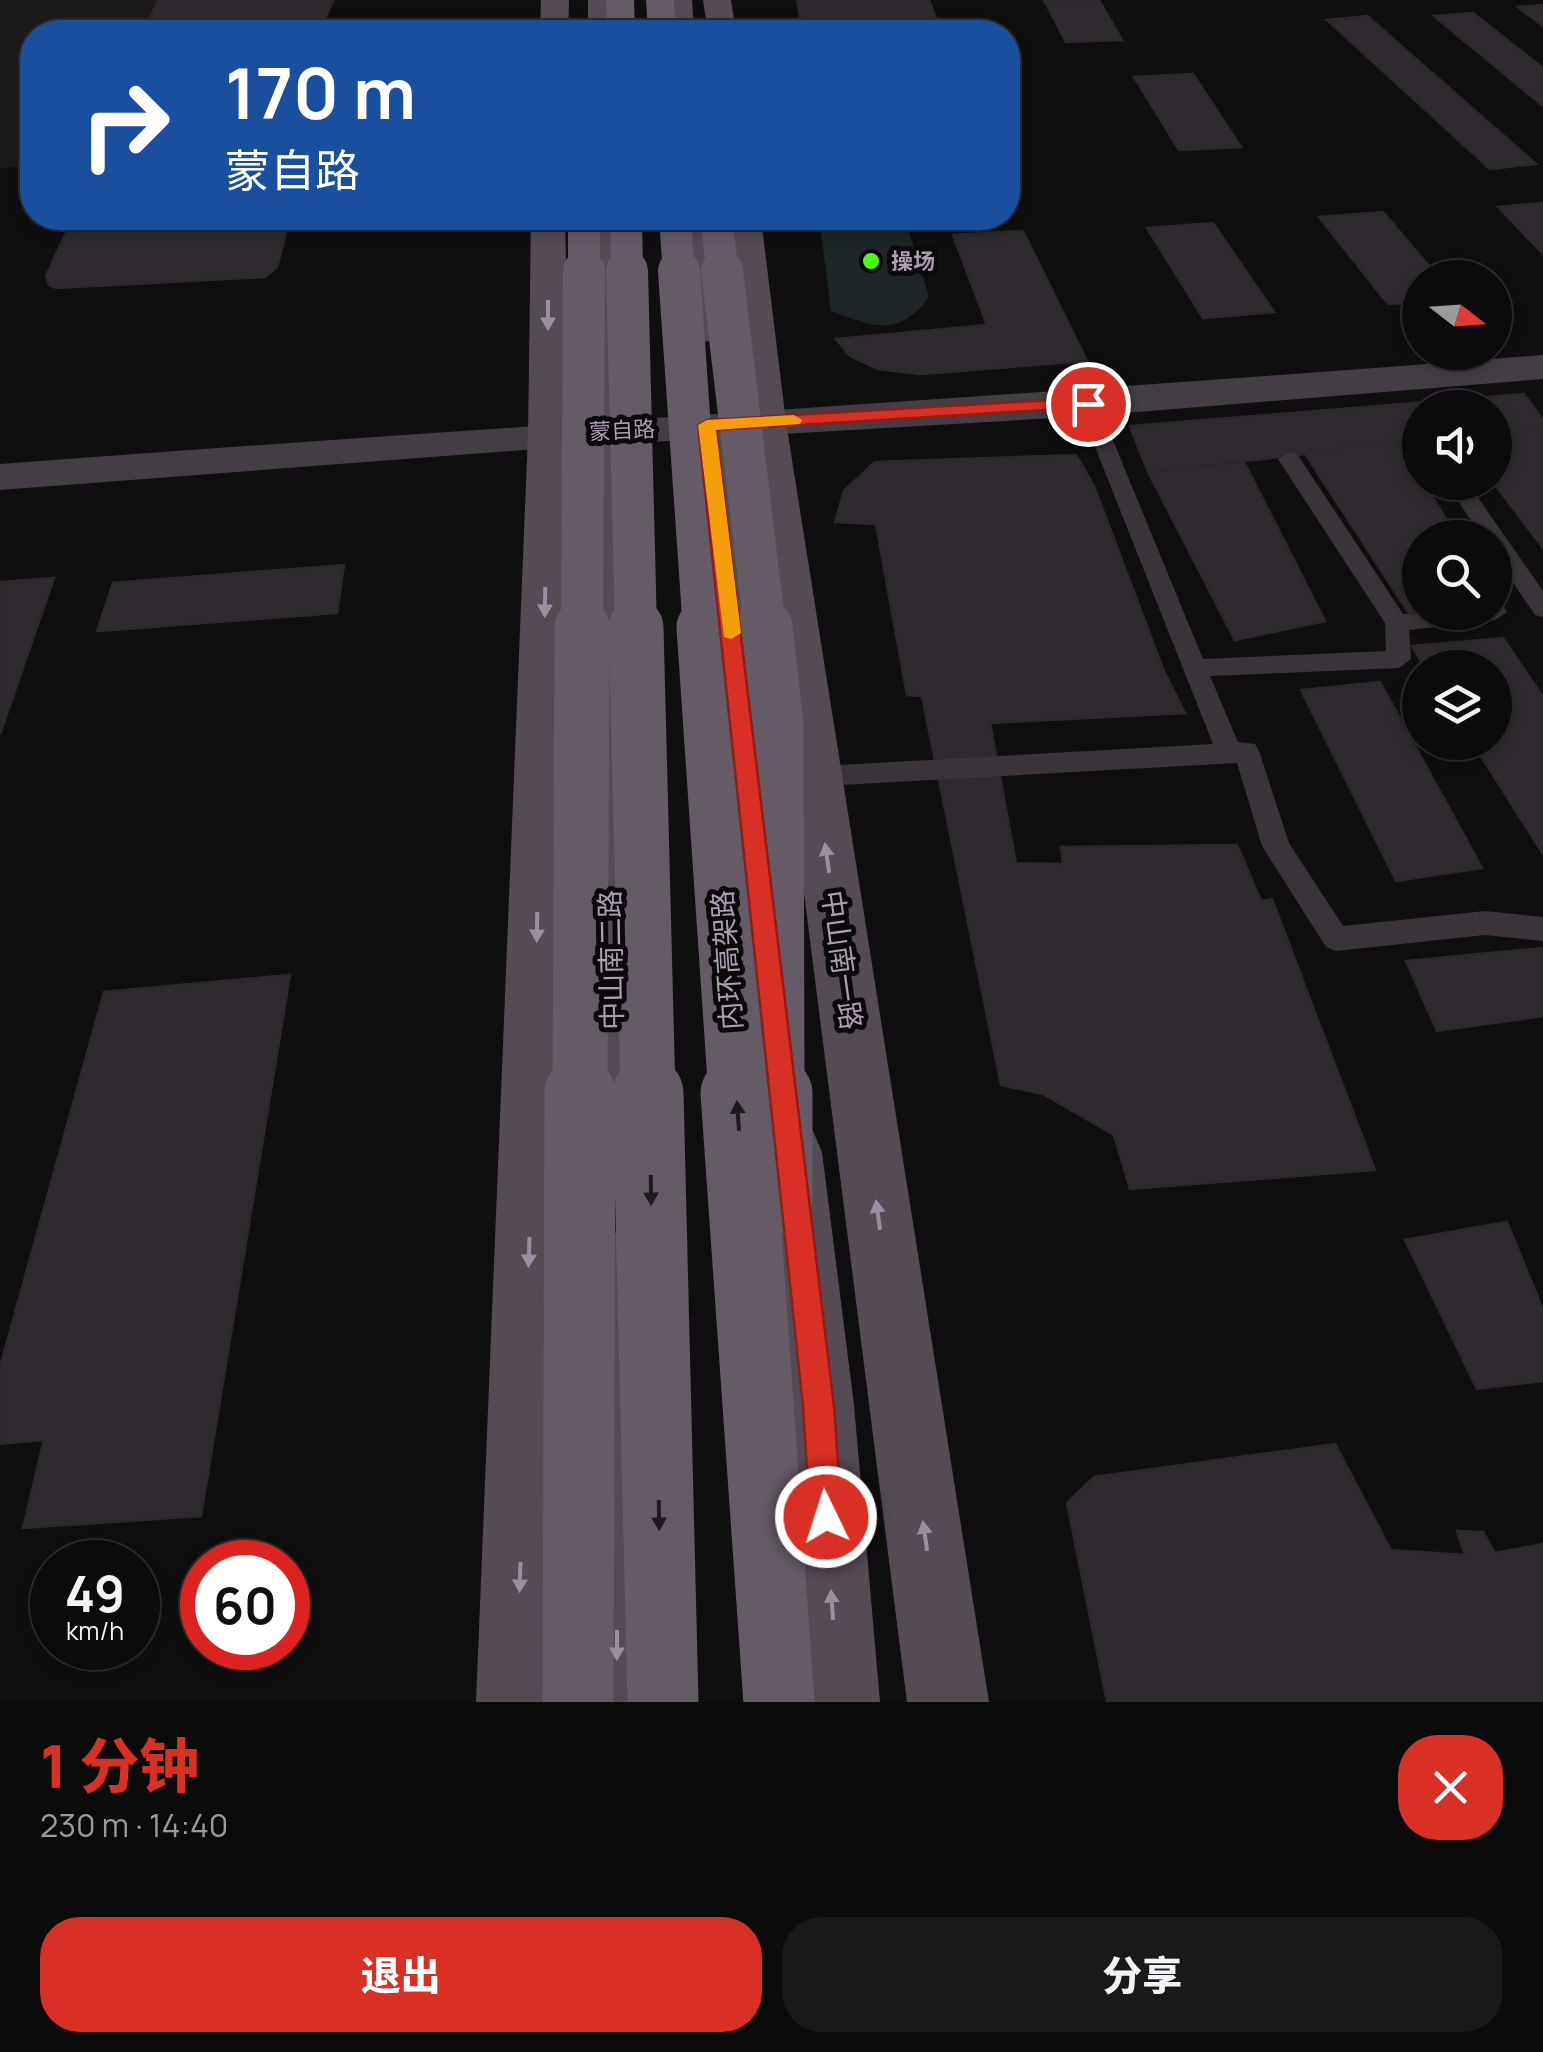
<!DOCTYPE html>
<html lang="zh">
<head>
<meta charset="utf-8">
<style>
	body { margin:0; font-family:Manrope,"Noto Sans SC",sans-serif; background:#1a191a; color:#f1f3f6; height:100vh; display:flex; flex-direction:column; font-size:38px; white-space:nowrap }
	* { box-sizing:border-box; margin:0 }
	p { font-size:32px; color:#9a9b9d }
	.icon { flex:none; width:55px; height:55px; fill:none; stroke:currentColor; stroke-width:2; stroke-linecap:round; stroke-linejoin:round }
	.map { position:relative; height:1702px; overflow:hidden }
	.side { display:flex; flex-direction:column; background:#0c0b0c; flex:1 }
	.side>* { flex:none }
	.banner { position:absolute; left:20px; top:20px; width:1000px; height:210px; border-radius:40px; box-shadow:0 5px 15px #0003,0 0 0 2px #2c2b2d; background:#1a4fa0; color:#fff; overflow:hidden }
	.needle { width:65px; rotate:107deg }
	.controls { position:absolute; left:1402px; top:260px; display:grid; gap:20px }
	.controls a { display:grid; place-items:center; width:110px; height:110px; border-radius:50%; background:#0c0b0c; box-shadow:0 5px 15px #0003,0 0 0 2px #2c2b2d; font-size:50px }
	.speed { position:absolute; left:30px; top:1540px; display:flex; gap:20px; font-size:50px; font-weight:700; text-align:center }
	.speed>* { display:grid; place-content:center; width:130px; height:130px; border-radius:50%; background:#0c0b0c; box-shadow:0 5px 15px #0003,0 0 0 2px #2c2b2d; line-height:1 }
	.speed small { font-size:25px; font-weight:400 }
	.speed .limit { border:15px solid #d22; background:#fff; color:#111 }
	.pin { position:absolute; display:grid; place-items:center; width:85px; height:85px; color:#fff; margin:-42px; border:5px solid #fff; border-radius:50%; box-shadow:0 2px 10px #0007 }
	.me { position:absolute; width:110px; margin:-55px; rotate:356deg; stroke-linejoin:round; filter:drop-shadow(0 0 8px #0008) }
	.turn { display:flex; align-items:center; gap:35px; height:210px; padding:0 40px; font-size:45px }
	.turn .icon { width:130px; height:130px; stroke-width:2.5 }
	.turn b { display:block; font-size:70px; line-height:85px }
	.round { display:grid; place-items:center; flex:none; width:105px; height:105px; border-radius:40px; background:#1a191a }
	.summary { display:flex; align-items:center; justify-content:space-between; height:170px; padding:0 40px }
	h1 { font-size:60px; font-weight:800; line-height:75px; color:#d93025 }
	.primary-button { display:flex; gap:20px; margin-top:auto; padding:20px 40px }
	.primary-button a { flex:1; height:115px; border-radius:40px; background:#d93025; color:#fff; font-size:40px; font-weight:800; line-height:115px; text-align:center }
	.primary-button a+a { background:#1a191a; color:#f1f3f6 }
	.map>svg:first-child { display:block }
	.built { fill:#1d1a1d }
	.green { fill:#1e2628 }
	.building { fill:#2f2a2f; stroke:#2c282c; stroke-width:2.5 }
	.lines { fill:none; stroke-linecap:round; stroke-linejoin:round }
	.lane { fill:#3a333a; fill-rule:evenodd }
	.secondary { fill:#453d46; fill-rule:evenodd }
	.primary { fill:#544b55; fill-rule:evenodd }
	.highway { fill:#655b67; fill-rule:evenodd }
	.highway-bridge-far3 { stroke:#655b67; stroke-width:32 }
	.highway-bridge-far2 { stroke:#655b67; stroke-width:42 }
	.highway-bridge-far1 { stroke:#655b67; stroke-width:55 }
	.highway-bridge { stroke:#655b67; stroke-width:71 }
	.oneway { fill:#9d8da0 }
	.oneway2 { fill:#1d1a1d }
	.route { fill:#d93025; stroke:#8d1f18; stroke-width:2.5 }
	.slow { fill:#f59e0b }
	.poi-dot { fill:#46ff18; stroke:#0b0a0b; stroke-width:4 }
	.labels { text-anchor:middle; stroke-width:10; stroke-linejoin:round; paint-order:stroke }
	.far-poi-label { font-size:22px; font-weight:bold; fill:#af9eb3; stroke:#0b0a0b; text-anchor:start }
	.far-street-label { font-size:22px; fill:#af9eb3; stroke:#0b0a0b }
	.street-label { font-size:28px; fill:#af9eb3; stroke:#0b0a0b }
</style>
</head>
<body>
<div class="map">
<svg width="1543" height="1702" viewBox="0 0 1543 1702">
	<rect width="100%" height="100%" fill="#100f10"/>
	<!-- built -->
	<polygon class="built" points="0,0 331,0 322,32 32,32 32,166 0,168"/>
	<!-- green -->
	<path class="green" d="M831,218L905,219L929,297C898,338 874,327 831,311L820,225Z"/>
	<!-- building -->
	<g class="building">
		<polygon points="158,0 333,0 325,19 311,23 165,29 148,23"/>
		<polygon points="797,0 929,0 941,32 803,32"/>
		<polygon points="1044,0 1099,0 1122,40 1066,42"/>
		<polygon points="1543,5 1543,26 1518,7"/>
		<polygon points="1473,13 1543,68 1543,106 1434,16"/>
		<polygon points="1367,16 1536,164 1490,169 1327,20"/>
		<polygon points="1193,74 1241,147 1179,150 1134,77"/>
		<polygon points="1543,203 1543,254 1498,207"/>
		<polygon points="1383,212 1439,278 1420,278 1420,302 1388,304 1319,217"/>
		<polygon points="73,218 290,218 277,267 265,277 56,288 49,285 46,276"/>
		<polygon points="1213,223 1274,312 1203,318 1147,228"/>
		<polygon points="1023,231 1087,361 920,374 878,369 850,356 836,339 987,325 953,235"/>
		<polygon points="1524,394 1543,420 1543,430 1495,435 1495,408 1420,408 1420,441 1148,472 1130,426"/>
		<polygon points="1543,430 1543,548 1493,482 1495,435"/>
		<polygon points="1398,442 1458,538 1420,538 1420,612 1410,615 1304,452"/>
		<polygon points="1076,455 1094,486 1163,669 1185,713 990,723 1016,863 1063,864 1061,847 1237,845 1261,901 1272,899 1375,1170 1130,1189 1114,1135 1043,1094 1001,1085 922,696 907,695 876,524 835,522 844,491 875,462"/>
		<polygon points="1244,462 1325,621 1235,640 1148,472"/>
		<polygon points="344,565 337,613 97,631 113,583"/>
		<polygon points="54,578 0,734 0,582"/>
		<polygon points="1503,638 1543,697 1543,854 1472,742 1495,742 1495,668 1425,668 1412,646"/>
		<polygon points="1380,682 1482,868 1396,881 1301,690"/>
		<polygon points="1543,948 1543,1016 1437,1031 1406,961"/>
		<polygon points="290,975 201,1516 23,1528 44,1440 0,1444 0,1367 104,992"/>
		<polygon points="1507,1222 1543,1310 1543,1381 1477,1389 1405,1240"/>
		<polygon points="1335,1444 1391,1550 1465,1555 1457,1531 1483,1532 1495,1553 1542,1544 1543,1702 1107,1702 1067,1503 1094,1477"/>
	</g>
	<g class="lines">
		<!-- lane -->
		<g class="lane">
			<polygon points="1088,398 1098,404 1203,659 1386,651 1385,623 1278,459 1289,452 1297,454 1403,614 1495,612 1495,604 1503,606 1507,612 1495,620 1409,630 1411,659 1399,668 1210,676 1238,742 1255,744 1259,751 1289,843 1343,926 1485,911 1543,917 1543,941 1485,935 1336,951 1326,947 1262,846 1237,763 804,787 795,784 791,777 795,770 804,767 1213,744 1078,404"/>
			<polygon points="1446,482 1467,482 1543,591 1543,617 1535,615 1495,556 1495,538 1482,538"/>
		</g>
		<!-- secondary -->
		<path class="secondary" d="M1543,355V379L1088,416L549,448L0,490V464C514,425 1029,396 1543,355Z"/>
		<!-- primary -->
		<g class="primary">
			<polygon points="541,0 569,0 568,32 540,32"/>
			<rect x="588" y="0" width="28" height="32"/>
			<polygon points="664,0 692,0 694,32 666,32"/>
			<polygon points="703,0 731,0 736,32 708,32"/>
			<polygon points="531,218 565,218 570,435 558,1702 476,1702 528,435"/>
			<polygon points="587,218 621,218 645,1154 636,1175 613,1184 590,1175 581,1154"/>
			<polygon points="676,218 710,218 720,331 715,339 701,343 687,339 682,331"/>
			<polygon points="727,218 761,218 786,422 989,1702 907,1702 744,422"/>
			<polygon points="709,429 724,433 730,442 785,863 777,879 757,885 737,879 729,863 688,442 694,433"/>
			<polygon points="790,1122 813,1131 822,1152 854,1405 880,1702 798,1702 782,1405 758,1152 767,1131"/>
			<polygon points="614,1232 638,1242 648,1265 659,1702 577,1702 580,1265 590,1242"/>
		</g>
		<!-- highway -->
		<g class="highway">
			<polygon points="606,0 634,0 635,32 607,32"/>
			<polygon points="646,0 674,0 676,32 648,32"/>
		</g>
		<!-- highway-bridge-far3 -->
		<g class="highway-bridge-far3">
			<polyline points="626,218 627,274"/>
			<polyline points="675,218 679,274"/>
			<polyline points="716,218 723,274"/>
			<polyline points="584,274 584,218"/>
		</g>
		<!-- highway-bridge-far2 -->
		<g class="highway-bridge-far2">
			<polyline points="627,271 636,630"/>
			<polyline points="679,271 704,630"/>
			<polyline points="722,271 765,630"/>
			<polyline points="582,630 584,271"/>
		</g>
		<!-- highway-bridge-far1 -->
		<g class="highway-bridge-far1">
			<polyline points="636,627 648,1095"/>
			<polyline points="704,627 736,1095"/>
			<polyline points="765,627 776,724 777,1095"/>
			<polyline points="580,1095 582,627"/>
		</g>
		<!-- highway-bridge -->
		<g class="highway-bridge">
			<polyline points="648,1093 663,1702"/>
			<polyline points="736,1093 779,1702"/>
			<polyline points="777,1093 777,1199"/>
			<polyline points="578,1702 580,1093"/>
		</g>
	</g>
	<!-- one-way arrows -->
	<defs><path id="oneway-solid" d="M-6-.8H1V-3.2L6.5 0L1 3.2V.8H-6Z" transform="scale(2.5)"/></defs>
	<g class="oneway">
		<use href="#oneway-solid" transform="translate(548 315) rotate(90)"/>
		<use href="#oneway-solid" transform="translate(545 602) rotate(91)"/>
		<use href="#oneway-solid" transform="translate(827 858) rotate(-98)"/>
		<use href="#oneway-solid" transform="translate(537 927) rotate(91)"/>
		<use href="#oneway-solid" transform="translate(878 1215) rotate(-98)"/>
		<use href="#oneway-solid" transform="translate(529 1252) rotate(92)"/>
		<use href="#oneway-solid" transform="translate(925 1536) rotate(-98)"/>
		<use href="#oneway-solid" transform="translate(520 1577) rotate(92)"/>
		<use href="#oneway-solid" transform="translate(832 1605) rotate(-94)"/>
		<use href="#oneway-solid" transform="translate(617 1645) rotate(90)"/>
	</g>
	<g class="oneway2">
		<use href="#oneway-solid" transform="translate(738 1116) rotate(-94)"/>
		<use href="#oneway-solid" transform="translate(651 1190) rotate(89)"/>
		<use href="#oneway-solid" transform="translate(659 1515) rotate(89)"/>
	</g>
	<!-- route -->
	<polygon class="route" points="1088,398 1096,404 1094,407 716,430 834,1406 842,1517 837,1528 826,1532 815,1528 810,1517 803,1406 698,425 707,420"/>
	<!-- slow -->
	<polygon class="slow" points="794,415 802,420 800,424 716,430 741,633 731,639 724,637 698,425 707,420"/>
	<!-- markers -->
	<circle class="poi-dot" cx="871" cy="261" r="10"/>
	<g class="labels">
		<!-- far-poi labels -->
		<g class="far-poi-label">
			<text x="891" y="269">操场</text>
		</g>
		<!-- far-street labels -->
		<g class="far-street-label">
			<text transform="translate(622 430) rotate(-3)" y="8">蒙自路</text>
		</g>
		<!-- street labels -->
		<g class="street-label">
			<text transform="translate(611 960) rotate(-91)" y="10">中山南二路</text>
			<text transform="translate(727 960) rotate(-94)" y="10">内环高架路</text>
			<text transform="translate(842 960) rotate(82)" y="10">中山南一路</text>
		</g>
	</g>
</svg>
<div class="controls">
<a><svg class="needle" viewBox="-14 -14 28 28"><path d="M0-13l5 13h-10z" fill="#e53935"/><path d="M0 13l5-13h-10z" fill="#9a9b9d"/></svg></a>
<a><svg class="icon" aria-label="sound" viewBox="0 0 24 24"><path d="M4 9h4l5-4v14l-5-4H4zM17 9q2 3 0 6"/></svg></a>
<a><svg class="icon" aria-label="search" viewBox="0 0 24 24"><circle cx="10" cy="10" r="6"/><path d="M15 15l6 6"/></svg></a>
<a><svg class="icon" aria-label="layers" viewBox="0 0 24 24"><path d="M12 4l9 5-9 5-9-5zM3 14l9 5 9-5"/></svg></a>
</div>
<div class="speed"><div>49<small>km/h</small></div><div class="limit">60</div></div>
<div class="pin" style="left:1088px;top:404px;background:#d93025"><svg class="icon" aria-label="arrive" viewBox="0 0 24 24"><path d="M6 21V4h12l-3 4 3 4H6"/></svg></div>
<svg class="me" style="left:826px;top:1517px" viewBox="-20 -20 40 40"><circle r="17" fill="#d93025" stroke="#fff" stroke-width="3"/><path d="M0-11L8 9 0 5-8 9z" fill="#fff"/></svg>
<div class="banner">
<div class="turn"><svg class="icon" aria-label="right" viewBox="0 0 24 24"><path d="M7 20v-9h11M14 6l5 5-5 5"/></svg><div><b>170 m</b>蒙自路</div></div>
</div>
</div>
<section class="side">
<div class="summary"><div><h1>1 分钟</h1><p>230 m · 14:40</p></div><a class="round" style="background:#d93025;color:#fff"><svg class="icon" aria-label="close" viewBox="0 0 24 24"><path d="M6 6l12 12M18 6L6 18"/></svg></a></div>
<div class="primary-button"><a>退出</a><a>分享</a></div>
</section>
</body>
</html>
